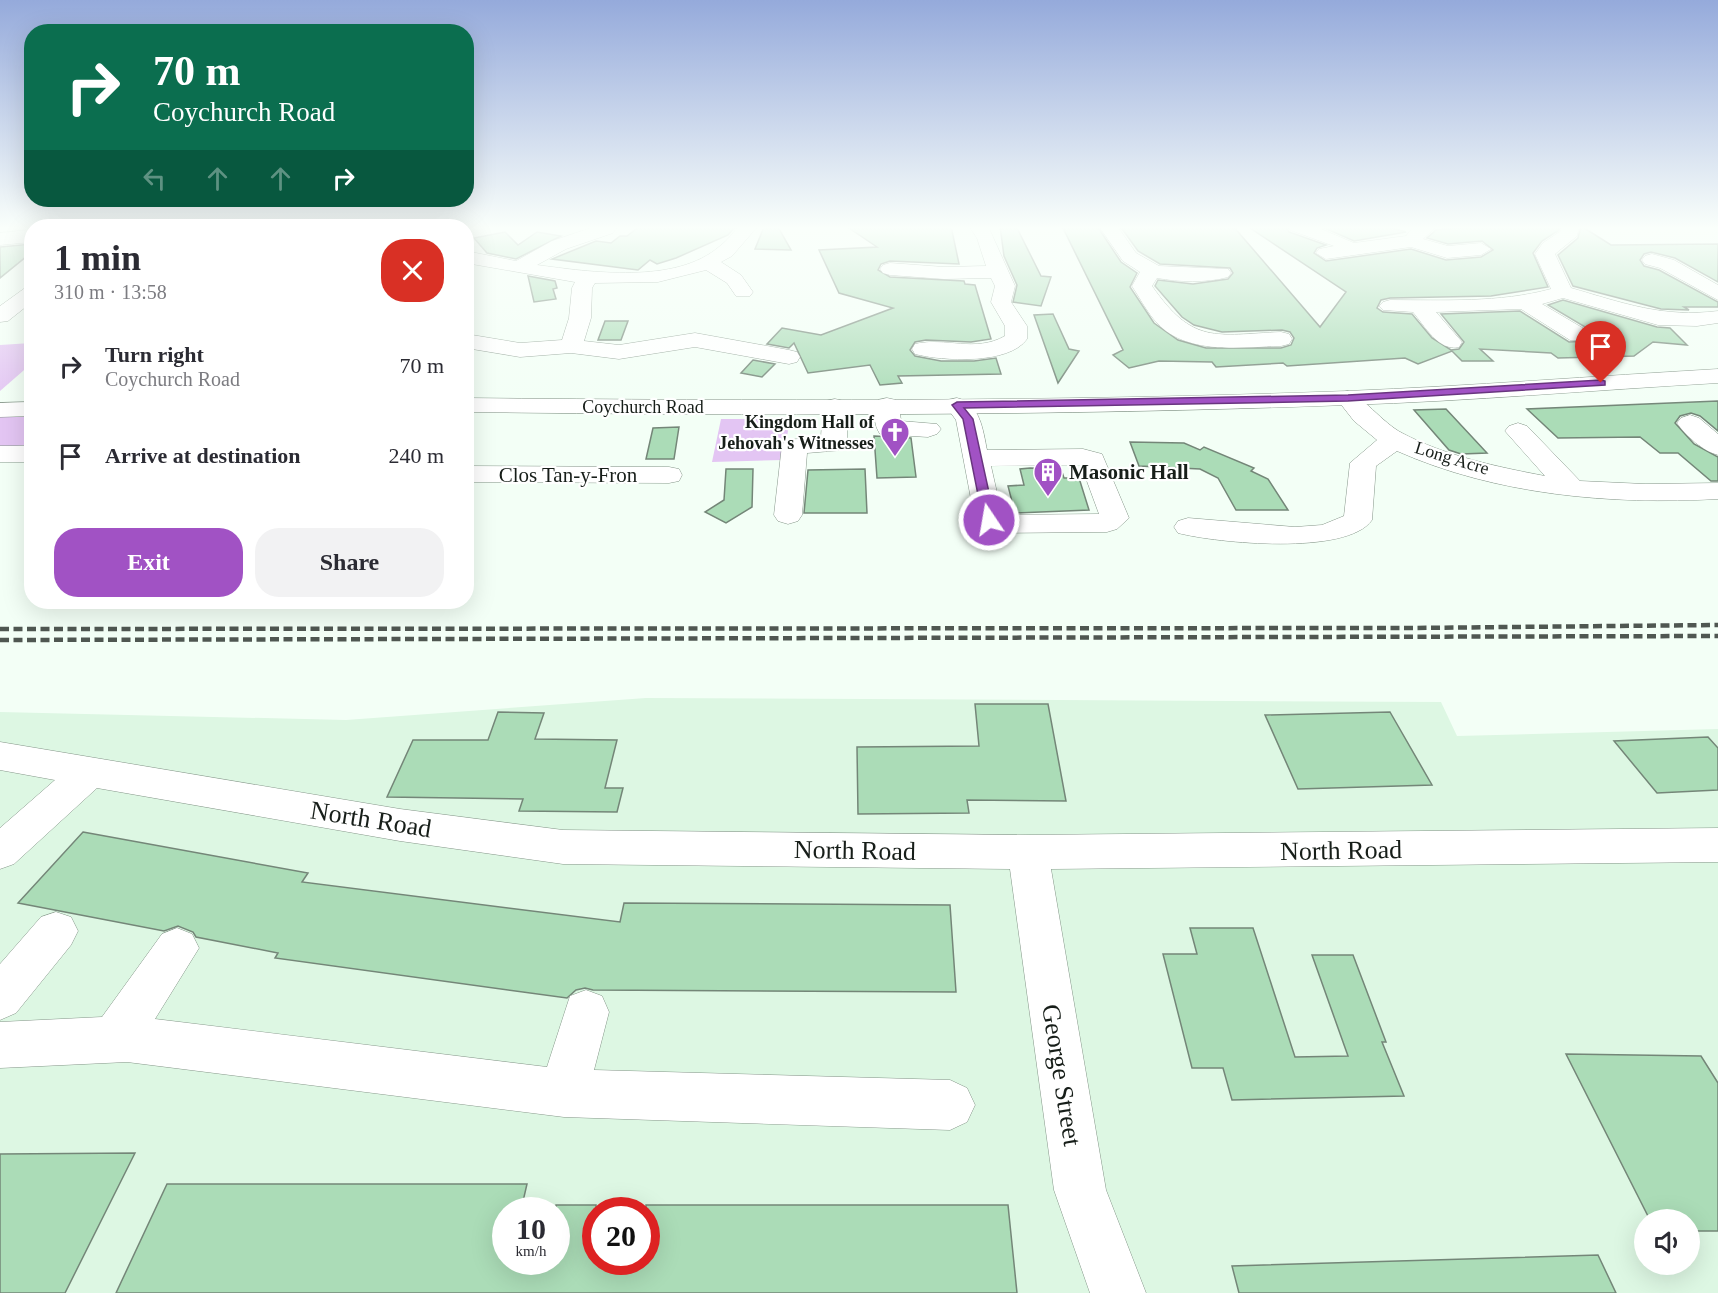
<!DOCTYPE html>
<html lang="en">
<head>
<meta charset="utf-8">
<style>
	body { margin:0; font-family:Georgia,serif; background:#f2f2f3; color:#2b2b33; height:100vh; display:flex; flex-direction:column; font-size:22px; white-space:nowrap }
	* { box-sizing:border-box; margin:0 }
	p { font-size:20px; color:#7c7c81 }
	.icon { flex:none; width:33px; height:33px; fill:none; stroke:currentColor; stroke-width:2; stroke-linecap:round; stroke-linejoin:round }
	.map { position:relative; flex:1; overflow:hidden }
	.drawer { position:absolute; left:24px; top:219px; width:450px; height:390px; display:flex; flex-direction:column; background:#fff; border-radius:24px; box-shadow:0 6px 24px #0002 }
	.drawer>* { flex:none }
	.banner { position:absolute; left:24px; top:24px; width:450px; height:183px; border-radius:24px; box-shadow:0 6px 24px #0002; background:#0b6e4f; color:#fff; overflow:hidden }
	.tools { position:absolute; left:1634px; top:1209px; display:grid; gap:12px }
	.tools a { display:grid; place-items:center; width:66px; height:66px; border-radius:50%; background:#fff; box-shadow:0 6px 24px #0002; font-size:30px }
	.speed { position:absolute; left:492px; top:1197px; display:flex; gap:12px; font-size:30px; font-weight:700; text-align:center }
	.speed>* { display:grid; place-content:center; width:78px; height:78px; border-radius:50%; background:#fff; box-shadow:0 6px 24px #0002; line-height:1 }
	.speed small { font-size:15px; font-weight:400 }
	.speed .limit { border:9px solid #d22; background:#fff; color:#111 }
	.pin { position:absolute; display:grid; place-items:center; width:51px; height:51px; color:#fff; margin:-62px -26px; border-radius:50% 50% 50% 0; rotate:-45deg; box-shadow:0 0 6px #0007 }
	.pin .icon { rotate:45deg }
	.me { position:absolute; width:66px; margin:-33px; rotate:348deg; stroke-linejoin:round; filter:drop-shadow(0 0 4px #0008) }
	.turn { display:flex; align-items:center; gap:21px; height:126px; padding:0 30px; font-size:27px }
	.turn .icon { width:78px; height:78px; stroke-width:2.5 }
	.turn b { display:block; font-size:42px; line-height:51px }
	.lanes { display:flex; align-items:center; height:57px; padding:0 30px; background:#0003; justify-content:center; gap:30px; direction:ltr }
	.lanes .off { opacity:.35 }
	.round { display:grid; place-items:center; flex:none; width:63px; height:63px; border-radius:24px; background:#f2f2f3 }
	.overview { display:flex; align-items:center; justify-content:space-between; height:102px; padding:0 30px }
	h1 { font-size:36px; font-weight:700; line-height:45px }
	.action { display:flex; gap:12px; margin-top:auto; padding:12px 30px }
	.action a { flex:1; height:69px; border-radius:24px; background:#a152c4; color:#fff; font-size:24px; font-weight:700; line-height:69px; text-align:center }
	.action a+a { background:#f2f2f3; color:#2b2b33 }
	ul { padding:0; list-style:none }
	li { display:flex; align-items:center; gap:18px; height:90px; padding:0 30px }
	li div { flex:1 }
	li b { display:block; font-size:22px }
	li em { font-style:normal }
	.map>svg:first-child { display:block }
	.built { fill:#ddf7e3; fill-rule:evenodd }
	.green { fill:#e3c5f3 }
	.building { fill:#abdcb7; stroke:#748678; stroke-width:1.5 }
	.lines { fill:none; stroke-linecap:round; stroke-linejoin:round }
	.minor-casing { stroke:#859689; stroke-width:1 }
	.major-casing { stroke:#859689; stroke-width:1 }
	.minor { fill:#fff; fill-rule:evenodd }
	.major { fill:#fff; fill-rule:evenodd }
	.rail { stroke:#4f5751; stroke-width:4.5; stroke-dasharray:9 4.5; stroke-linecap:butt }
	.route { fill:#a152c4; stroke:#69357f; stroke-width:1.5 }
	.labels { text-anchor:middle; stroke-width:4.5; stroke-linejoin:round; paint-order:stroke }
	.far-street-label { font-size:18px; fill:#171e19; stroke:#fff }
	.far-poi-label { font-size:18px; font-weight:bold; fill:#171e19; stroke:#fff; text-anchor:end }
	.poi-label { font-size:21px; font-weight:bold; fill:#171e19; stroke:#fff; text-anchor:start }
	.street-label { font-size:21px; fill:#171e19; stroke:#fff }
	.near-street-label { font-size:26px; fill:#171e19; stroke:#fff }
</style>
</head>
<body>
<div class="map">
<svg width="1718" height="1293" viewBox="0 0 1718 1293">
	<rect width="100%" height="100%" fill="#f3fff6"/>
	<!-- built -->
	<path class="built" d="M646,698L1441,702L1457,736L1718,729V1293H0V712L346,720ZM506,1210H556V1262H506ZM596,1210H646V1262H596ZM1644,1220H1689V1264H1644Z"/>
	<!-- green -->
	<g class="green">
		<polygon points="31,343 31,364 0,391 0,345"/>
		<polygon points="31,411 31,445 0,447 0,412"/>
		<polygon points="721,419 790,419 783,460 712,462"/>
	</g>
	<!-- building -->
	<g class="building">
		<polygon points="640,226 736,226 728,235 676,258 657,264 650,260 638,270 552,259 596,241 611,243 620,236 627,236"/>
		<polygon points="846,226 951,226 959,264 890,261 881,264 878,270 890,277 964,281 965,284 975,285 991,339 971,342 926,340 915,342 910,350 915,356 941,361 974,361 996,358 1001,374 898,376 902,383 880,385 870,365 808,373 794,343 789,348 767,344 782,328 821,335 893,308 839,293 819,250 877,247"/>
		<polygon points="1000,226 1016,226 1041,276 1051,277 1041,306 1013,302 1017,285 1004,256"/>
		<polygon points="1062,226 1097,226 1121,262 1137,273 1130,287 1154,323 1178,340 1206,348 1281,348 1291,345 1294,338 1290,332 1282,330 1222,332 1194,325 1182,317 1155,286 1158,280 1193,284 1228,279 1233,273 1230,268 1160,264 1138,251 1120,226 1233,226 1320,327 1346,292 1247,226 1285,226 1289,232 1326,245 1317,248 1314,253 1326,261 1411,249 1446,260 1481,257 1493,250 1482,241 1448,244 1427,238 1436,230 1480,226 1559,226 1559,230 1542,241 1533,253 1548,287 1491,296 1390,298 1381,300 1377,308 1383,312 1412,314 1432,338 1451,350 1459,349 1464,342 1441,314 1520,311 1569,342 1588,341 1591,334 1587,328 1548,305 1563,300 1657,327 1670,328 1687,345 1653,342 1634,356 1558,358 1551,353 1480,349 1493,361 1462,361 1452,351 1418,364 1405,358 1287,366 1283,363 1216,367 1212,362 1159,361 1129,368 1113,355 1123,350"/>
		<polygon points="1320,226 1385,226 1406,232 1354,241"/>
		<polygon points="1581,226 1611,245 1718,244 1718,282 1675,258 1651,252 1644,254 1640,260 1644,266 1659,270 1718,302 1718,307 1684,307 1689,310 1661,309 1573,286 1558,255 1578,238"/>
		<polygon points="764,227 778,227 791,250 755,249"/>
		<polygon points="505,232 518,245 537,232 561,236 516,259 487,253 474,238"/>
		<polygon points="32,244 32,252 0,278 0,247"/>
		<polygon points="528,276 555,281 557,288 553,289 556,299 534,302"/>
		<polygon points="1053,314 1069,349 1079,351 1058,383 1034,315"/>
		<polygon points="605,321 628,321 621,340 598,340"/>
		<polygon points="753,360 775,364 762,377 741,373"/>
		<polygon points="1718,401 1718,431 1700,416 1691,413 1680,416 1675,423 1694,444 1718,457 1718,481 1711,481 1678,453 1660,453 1640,437 1558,438 1527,409"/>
		<polygon points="1446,409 1487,453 1461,454 1449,450 1414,410"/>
		<polygon points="679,427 674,459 646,459 653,428"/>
		<polygon points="874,436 911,438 916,477 877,478"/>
		<polygon points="1130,442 1184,443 1200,450 1204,447 1254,468 1251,471 1268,479 1288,510 1236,510 1218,478 1200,469 1139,466"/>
		<polygon points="1030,468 1061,469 1064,478 1079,478 1089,510 1015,513 1008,486 1024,485 1020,469"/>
		<polygon points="726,469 753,469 752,507 726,523 705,512 724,500"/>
		<polygon points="865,469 867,513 804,513 808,470"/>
		<polygon points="975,704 1048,704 1066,801 967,800 969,813 858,814 857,747 979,746"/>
		<polygon points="498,712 544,713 535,739 617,740 605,788 623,788 617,812 519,811 523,799 387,797 413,740 488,740"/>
		<polygon points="1390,712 1432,785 1298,789 1265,715"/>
		<polygon points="1708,737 1718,748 1718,790 1657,793 1614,741"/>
		<polygon points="83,832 308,873 302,882 620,922 624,903 950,905 956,992 593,990 585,988 576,990 567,998 275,958 278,953 196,937 193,932 178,926 164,931 18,903"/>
		<polygon points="1190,928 1253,928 1295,1057 1348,1056 1312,955 1353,955 1386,1042 1382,1042 1404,1096 1232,1100 1223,1068 1192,1068 1163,954 1197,954"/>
		<polygon points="1566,1054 1701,1056 1718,1083 1718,1231 1689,1231 1689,1220 1650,1220"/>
		<polygon points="135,1153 65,1293 0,1293 0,1154"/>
		<polygon points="167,1184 527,1184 521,1210 506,1210 506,1262 556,1262 556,1205 596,1205 596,1262 646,1262 646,1205 1008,1205 1017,1293 116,1293"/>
		<polygon points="1598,1255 1616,1293 1239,1293 1232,1266"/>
	</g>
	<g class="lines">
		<!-- minor casing -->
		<g class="minor-casing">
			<g id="minor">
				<path d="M597,226H614L616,229L613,233L566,249L537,265C590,272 676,285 720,246C727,241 733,233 739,226H758L732,256L721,262L741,275L753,292L750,296H736L727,283L706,270L658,282L595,283L592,288L591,318L584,341L619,345L695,333L789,350L797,352L800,357L797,362L789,364L695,347L619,359L571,353L520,357L466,348V334L520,343L562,340L569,318L572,288L575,282L466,263V251L516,261L552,241Z"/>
				<path d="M969,226H988L1015,286L1011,302L1027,326V339C1009,365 942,361 915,354L912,349L915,344C946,337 975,353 1005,336V326L991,302L995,286L991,278L944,279L890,275L883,273L880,269L883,265L890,263L944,267L986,266L977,238Z"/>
				<path d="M1099,226H1117L1136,253L1159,266L1228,269L1231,273L1228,277C1206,283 1179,282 1157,278L1152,286C1193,345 1215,335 1281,332L1289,334L1292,339L1289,344L1281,346C1244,347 1198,354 1166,331C1151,320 1142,301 1132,286L1140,272L1123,261Z"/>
				<polygon points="1287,226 1314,226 1354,243 1406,236 1414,226 1437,226 1423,239 1448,246 1481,243 1491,249 1481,255 1447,258 1411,247 1326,259 1316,253 1319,249 1334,246 1290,230"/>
				<path d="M1561,226H1579L1577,236L1555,254L1571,288C1623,303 1663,318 1718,311V323L1697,326L1658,325L1563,298L1542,304L1586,330L1589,335L1586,340H1570L1521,309L1436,312L1462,342L1459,347C1439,352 1425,326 1413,312L1383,310L1379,306L1383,302L1390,300C1444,300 1499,303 1551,289L1535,254L1543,243L1561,231Z"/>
				<polygon points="32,230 32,242 0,245 0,233"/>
				<polygon points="1652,254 1674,260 1718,285 1718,300 1660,268 1645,264 1642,260 1645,256"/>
				<polygon points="32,286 32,302 8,321 0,322 0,306 25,288"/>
				<path d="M1348,391C1360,394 1384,424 1402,433C1445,456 1498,467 1545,476L1505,431L1509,426L1518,423L1527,426L1580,481L1645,484L1718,483V499C1611,505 1496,495 1397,451L1376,466L1372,520C1347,556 1217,543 1178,533L1174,527L1178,521L1188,518L1295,527L1322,525L1344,516L1350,463L1377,440L1354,421L1336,398L1339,393Z"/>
				<path d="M887,398L896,400L899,405L901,421L937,424L941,429L937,434L928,437L880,434C874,426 872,408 878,400Z"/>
				<path d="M957,398C980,403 983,430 987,450L1083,449L1102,454L1129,518L1117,529L1107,532L997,533L979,526L975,520L956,420L945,405L948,400ZM1081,465L1099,514L1002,515L991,466Z"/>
				<polygon points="835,399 844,401 847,406 847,445 843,450 807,453 802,515 798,521 788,524 778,521 774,515 782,445 786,440 821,437 823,406 826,401"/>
				<path d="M1690,415L1699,418L1718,434V455C1703,451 1686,436 1677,423L1681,418Z"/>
				<rect x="0" y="446" width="32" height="16"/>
				<polygon points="466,466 669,467 679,469 682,475 679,481 669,483 466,482"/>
				<polygon points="0,742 400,809 563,830 1028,835 1718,828 1718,862 1051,869 1106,1190 1146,1293 1090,1293 1054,1190 1010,869 563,864 400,841 97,788 14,864 0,869 0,828 55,780 0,770"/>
				<polygon points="56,912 71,917 78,931 71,945 16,1013 0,1020 0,964 41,917"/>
				<polygon points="177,928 192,934 199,948 155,1019 547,1067 570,996 586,990 602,996 609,1012 594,1070 950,1080 967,1088 975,1105 967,1122 950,1130 564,1117 127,1062 0,1068 0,1022 102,1017 162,934"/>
			</g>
		</g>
		<!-- major casing -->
		<g class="major-casing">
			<g id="major">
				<path d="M1718,369V383C1595,390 1471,401 1347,405C1054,416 760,416 466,412V398C760,401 1054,402 1347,391C1471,386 1595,376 1718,369Z"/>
				<polygon points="32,402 32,416 0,417 0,403"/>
			</g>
		</g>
		<!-- minor -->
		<use href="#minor" class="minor"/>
		<!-- major -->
		<use href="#major" class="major"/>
		<!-- rail -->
		<g class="rail">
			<polyline points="0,629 1408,628 1718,625"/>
			<polyline points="0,640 1718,636"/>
		</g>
	</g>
	<!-- sky -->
	<linearGradient id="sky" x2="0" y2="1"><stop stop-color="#95aadb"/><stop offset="0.56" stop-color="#fafffb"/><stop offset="1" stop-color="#fafffb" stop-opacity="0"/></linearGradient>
	<rect width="1718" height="407" fill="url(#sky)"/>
	<!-- route -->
	<polygon class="route" points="1601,380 1605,381 1605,385 1348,401 964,408 973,419 995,520 989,523 983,520 963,419 952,405 957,402 1348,395"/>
	<!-- icons -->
	<defs>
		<g id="church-pin" transform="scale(1.5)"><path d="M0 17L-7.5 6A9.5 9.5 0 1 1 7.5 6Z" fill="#a152c4" stroke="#fff"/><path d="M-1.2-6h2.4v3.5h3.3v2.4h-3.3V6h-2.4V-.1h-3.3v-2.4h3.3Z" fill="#fff"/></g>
		<g id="building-pin" transform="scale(1.5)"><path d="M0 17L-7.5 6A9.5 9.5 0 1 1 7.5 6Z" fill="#a152c4" stroke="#fff"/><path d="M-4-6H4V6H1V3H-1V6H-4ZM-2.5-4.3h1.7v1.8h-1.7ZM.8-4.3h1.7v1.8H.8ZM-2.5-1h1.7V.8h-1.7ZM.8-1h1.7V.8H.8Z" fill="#fff"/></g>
	</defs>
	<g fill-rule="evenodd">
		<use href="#church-pin" x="895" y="432"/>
		<use href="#building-pin" x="1048" y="472"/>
	</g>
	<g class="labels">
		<!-- far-street labels -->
		<g class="far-street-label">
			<text x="643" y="413">Coychurch Road</text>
			<text transform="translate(1452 458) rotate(17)" y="6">Long Acre</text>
		</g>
		<!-- far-poi labels -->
		<g class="far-poi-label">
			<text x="874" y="428">Kingdom Hall of<tspan x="874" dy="21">Jehovah's Witnesses</tspan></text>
		</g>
		<!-- poi labels -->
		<g class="poi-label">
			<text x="1069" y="479">Masonic Hall</text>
		</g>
		<!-- street labels -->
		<g class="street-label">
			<text x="568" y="482">Clos Tan-y-Fron</text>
		</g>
		<!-- near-street labels -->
		<g class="near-street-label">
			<text transform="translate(371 819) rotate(9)" y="9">North Road</text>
			<text transform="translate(855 850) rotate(1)" y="9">North Road</text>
			<text transform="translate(1341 850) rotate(-1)" y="9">North Road</text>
			<text transform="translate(1062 1075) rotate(81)" y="9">George Street</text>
		</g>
	</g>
</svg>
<div class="tools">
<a><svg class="icon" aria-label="sound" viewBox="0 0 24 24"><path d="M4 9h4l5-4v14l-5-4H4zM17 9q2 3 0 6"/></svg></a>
</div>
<div class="speed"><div>10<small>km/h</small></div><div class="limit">20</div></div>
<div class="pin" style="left:1601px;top:383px;background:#d93025"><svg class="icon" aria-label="arrive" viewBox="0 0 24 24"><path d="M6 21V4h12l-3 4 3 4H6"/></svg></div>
<svg class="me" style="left:989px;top:520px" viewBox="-20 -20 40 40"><circle r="17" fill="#a152c4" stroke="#fff" stroke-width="3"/><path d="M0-11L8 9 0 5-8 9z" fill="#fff"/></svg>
<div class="banner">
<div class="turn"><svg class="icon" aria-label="right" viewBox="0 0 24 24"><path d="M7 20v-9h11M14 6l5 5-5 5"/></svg><div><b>70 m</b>Coychurch Road</div></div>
<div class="lanes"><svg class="icon off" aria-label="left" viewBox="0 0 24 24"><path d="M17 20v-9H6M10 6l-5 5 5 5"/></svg><svg class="icon off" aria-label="ahead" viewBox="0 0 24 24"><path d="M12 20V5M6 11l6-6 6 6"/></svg><svg class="icon off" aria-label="ahead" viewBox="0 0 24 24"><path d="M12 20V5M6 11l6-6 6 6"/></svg><svg class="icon" aria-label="right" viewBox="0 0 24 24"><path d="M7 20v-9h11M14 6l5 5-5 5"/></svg></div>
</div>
<section class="drawer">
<div class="overview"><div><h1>1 min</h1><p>310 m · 13:58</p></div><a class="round" style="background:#d93025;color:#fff"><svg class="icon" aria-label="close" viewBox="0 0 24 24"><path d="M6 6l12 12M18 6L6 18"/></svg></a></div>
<ul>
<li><svg class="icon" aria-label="right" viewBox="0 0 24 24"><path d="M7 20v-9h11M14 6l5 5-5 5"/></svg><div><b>Turn right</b><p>Coychurch Road</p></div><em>70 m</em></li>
<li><svg class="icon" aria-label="arrive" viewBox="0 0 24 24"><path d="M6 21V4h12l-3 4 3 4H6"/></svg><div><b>Arrive at destination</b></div><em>240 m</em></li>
</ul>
<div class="action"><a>Exit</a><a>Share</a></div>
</section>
</div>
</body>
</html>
